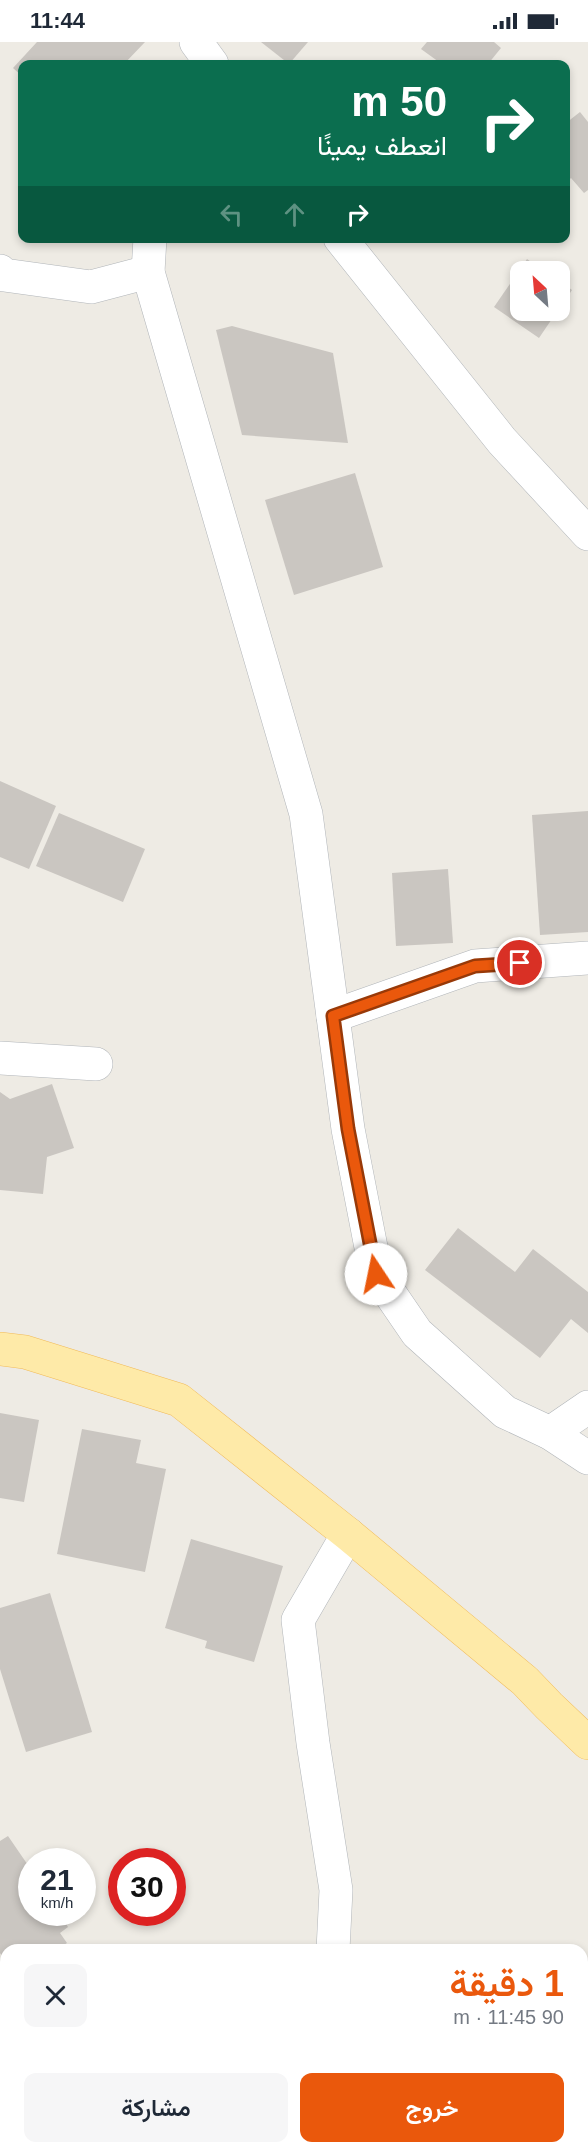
<!DOCTYPE html>
<html lang="ar">
<head>
<meta charset="utf-8">
<style>
	body { margin:0; font-family:Arial,Vazirmatn,sans-serif; background:#f6f6f7; color:#1f2937; direction:rtl; height:100vh; display:flex; flex-direction:column; font-size:22px; white-space:nowrap }
	* { box-sizing:border-box; margin:0 }
	p { font-size:20px; color:#747a83 }
	.icon { flex:none; width:33px; height:33px; fill:none; stroke:currentColor; stroke-width:2; stroke-linecap:round; stroke-linejoin:round }
	.map { position:relative; flex:1; overflow:hidden; direction:ltr }
	.side { position:absolute; left:0px; top:1902px; width:588px; height:210px; display:flex; flex-direction:column; background:#fff; border-radius:18px 18px 0 0; box-shadow:0 3px 9px #0003; direction:rtl }
	.side>* { flex:none }
	.banner { position:absolute; left:18px; top:18px; width:552px; height:183px; border-radius:12px; box-shadow:0 3px 9px #0003; direction:rtl; background:#0b6e4f; color:#fff; overflow:hidden }
	.needle { width:39px; rotate:334deg }
	.tools { position:absolute; left:510px; top:219px; display:grid; gap:12px }
	.tools a { display:grid; place-items:center; width:60px; height:60px; border-radius:12px; background:#fff; box-shadow:0 3px 9px #0003; font-size:30px }
	.speed { position:absolute; left:18px; top:1806px; display:flex; gap:12px; font-size:30px; font-weight:700; text-align:center }
	.speed>* { display:grid; place-content:center; width:78px; height:78px; border-radius:50%; background:#fff; box-shadow:0 3px 9px #0003; line-height:1 }
	.speed small { font-size:15px; font-weight:400 }
	.speed .limit { border:9px solid #d22; background:#fff; color:#111 }
	.pin { position:absolute; display:grid; place-items:center; width:51px; height:51px; color:#fff; margin:-26px; border:3px solid #fff; border-radius:50%; box-shadow:0 2px 6px #0007 }
	.me { position:absolute; width:66px; margin:-33px; rotate:349deg; stroke-linejoin:round; filter:drop-shadow(0 0 4px #0008) }
	.turn { display:flex; align-items:center; gap:21px; height:126px; padding:0 24px; font-size:27px }
	.turn .icon { width:78px; height:78px; stroke-width:2.5 }
	.turn b { display:block; font-size:42px; line-height:51px }
	.lanes { display:flex; align-items:center; height:57px; padding:0 24px; background:#0003; justify-content:center; gap:30px; direction:ltr }
	.lanes .off { opacity:.35 }
	.round { display:grid; place-items:center; flex:none; width:63px; height:63px; border-radius:12px; background:#f6f6f7 }
	.head { display:flex; align-items:center; justify-content:space-between; height:102px; padding:0 24px }
	h1 { font-size:36px; font-weight:600; line-height:45px; color:#ea580c }
	.cta { display:flex; gap:12px; margin-top:auto; padding:12px 24px }
	.cta a { flex:1; height:69px; border-radius:12px; background:#ea580c; color:#fff; font-size:24px; font-weight:600; line-height:69px; text-align:center }
	.cta a+a { background:#f6f6f7; color:#1f2937 }
	.status { display:flex; justify-content:space-between; align-items:center; height:42px; padding:0 30px; background:#fff; direction:ltr }
	.status svg { height:16px; fill:currentColor }
	.map>svg:first-child { display:block }
	.building { fill:#cac6c1 }
	.lines { fill:none; stroke-linecap:round; stroke-linejoin:round }
	.minor-casing { stroke:#b1b5b9; stroke-width:34 }
	.major-casing { stroke:#f1bb5a; stroke-width:34 }
	.minor { stroke:#fff; stroke-width:33 }
	.major { stroke:#feeaa8; stroke-width:33 }
	.route-casing { stroke:#983908; stroke-width:15 }
	.route { stroke:#ea580c; stroke-width:10 }
</style>
</head>
<body>
<div class="status"><b>11:44</b><svg viewBox="0 0 49 12"><path d="M0 12V9h3v3zM5 12V6h3v6zM10 12V3h3v9zM15 12V0h3v12zM26 1h20v11H26zM47 4h2v5h-2z"/></svg></div>
<div class="map">
<svg width="588" height="2112" viewBox="0 0 588 2112">
	<rect width="100%" height="100%" fill="#eeebe4"/>
	<!-- building -->
	<g class="building">
		<polygon points="37,0 145,0 124,22 22,22 22,34 13,26"/>
		<polygon points="261,0 308,0 289,22"/>
		<polygon points="427,0 494,0 501,6 488,22 437,22 439,20 421,7"/>
		<polygon points="580,70 588,80 588,148 584,151 571,136 566,141 566,81"/>
		<polygon points="527,217 545,230 520,230 520,268 558,268 539,296 494,265"/>
		<polygon points="560,239 572,248 560,266"/>
		<polygon points="232,284 333,311 348,401 242,393 216,288"/>
		<polygon points="355,431 383,525 294,553 265,458"/>
		<polygon points="0,739 56,764 29,827 0,815"/>
		<polygon points="588,769 588,890 540,893 532,773"/>
		<polygon points="59,771 145,807 123,860 36,824"/>
		<polygon points="448,827 453,901 396,904 392,831"/>
		<polygon points="52,1042 74,1106 47,1115 43,1152 0,1148 0,1050 10,1057"/>
		<polygon points="458,1186 515,1230 533,1207 588,1250 588,1291 571,1277 540,1316 425,1228"/>
		<polygon points="0,1371 39,1378 24,1460 0,1456"/>
		<polygon points="82,1387 141,1398 136,1421 166,1427 145,1530 57,1512"/>
		<polygon points="191,1497 283,1524 254,1620 205,1606 207,1599 165,1586"/>
		<polygon points="50,1551 92,1690 26,1710 0,1627 0,1566"/>
		<polygon points="8,1794 32,1829 32,1870 59,1870 68,1885 60,1891 67,1901 56,1908 6,1908 6,1920 0,1911 0,1799"/>
		<rect x="582" y="1988" width="6" height="62"/>
		<polygon points="588,2097 588,2112 574,2112 573,2106 582,2106 582,2099"/>
		<polygon points="52,2106 135,2106 127,2112 57,2112"/>
	</g>
	<g class="lines">
		<!-- minor casing -->
		<g class="minor-casing">
			<g id="minor">
				<polyline points="196,0 212,22"/>
				<polyline points="150,196 148,230 306,772 348,1087 376,1231 417,1291 505,1370 550,1391 588,1416"/>
				<polyline points="340,196 502,399 588,492"/>
				<polyline points="0,229 4,233 91,245 148,230"/>
				<polyline points="333,974 475,924 588,916"/>
				<polyline points="0,1016 96,1022"/>
				<polyline points="550,1391 588,1365"/>
				<polyline points="333,1908 336,1848 313,1701 298,1578 348,1492"/>
				<polyline points="0,2042 6,2038"/>
			</g>
		</g>
		<!-- major casing -->
		<g class="major-casing">
			<polyline id="major" points="0,1307 25,1310 179,1358 348,1492 525,1639 549,1664 588,1701"/>
		</g>
		<!-- minor -->
		<use href="#minor" class="minor"/>
		<!-- major -->
		<use href="#major" class="major"/>
	</g>
	<g class="lines">
		<!-- route casing -->
		<g class="route-casing">
			<polyline id="route" points="376,1232 348,1087 333,974 475,924 520,921"/>
		</g>
		<!-- route -->
		<use href="#route" class="route"/>
	</g>
</svg>
<div class="tools">
<a><svg class="needle" viewBox="-14 -14 28 28"><path d="M0-13l5 13h-10z" fill="#e53935"/><path d="M0 13l5-13h-10z" fill="#747a83"/></svg></a>
</div>
<div class="speed"><div>21<small>km/h</small></div><div class="limit">30</div></div>
<div class="pin" style="left:520px;top:921px;background:#d93025"><svg class="icon" aria-label="arrive" viewBox="0 0 24 24"><path d="M6 21V4h12l-3 4 3 4H6"/></svg></div>
<svg class="me" style="left:376px;top:1232px" viewBox="-20 -20 40 40"><circle r="19" fill="#fff"/><path d="M0-13L10 11 0 6-10 11z" fill="#ea580c"/></svg>
<div class="banner">
<div class="turn"><svg class="icon" aria-label="right" viewBox="0 0 24 24"><path d="M7 20v-9h11M14 6l5 5-5 5"/></svg><div><b>50 m</b>انعطف يمينًا</div></div>
<div class="lanes"><svg class="icon off" aria-label="left" viewBox="0 0 24 24"><path d="M17 20v-9H6M10 6l-5 5 5 5"/></svg><svg class="icon off" aria-label="ahead" viewBox="0 0 24 24"><path d="M12 20V5M6 11l6-6 6 6"/></svg><svg class="icon" aria-label="right" viewBox="0 0 24 24"><path d="M7 20v-9h11M14 6l5 5-5 5"/></svg></div>
</div>
<section class="side">
<div class="head"><div><h1>1 دقيقة</h1><p>90 m · 11:45</p></div><a class="round"><svg class="icon" aria-label="close" viewBox="0 0 24 24"><path d="M6 6l12 12M18 6L6 18"/></svg></a></div>
<div class="cta"><a>خروج</a><a>مشاركة</a></div>
</section>
</div>
</body>
</html>
